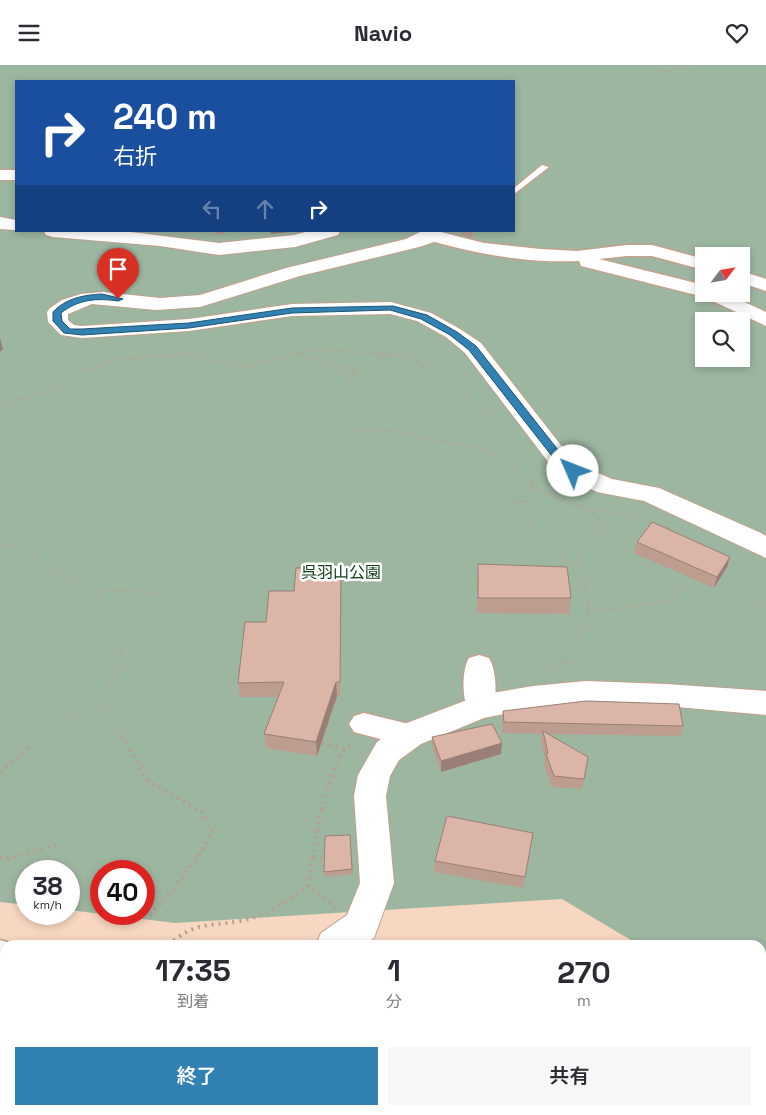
<!DOCTYPE html>
<html lang="ja">
<head>
<meta charset="utf-8">
<style>
	body { margin:0; font-family:"Space Grotesk","Noto Sans JP",sans-serif; background:#f7f7f7; color:#2b2b33; height:100vh; display:flex; flex-direction:column; font-size:19px; white-space:nowrap }
	* { box-sizing:border-box; margin:0 }
	p { font-size:16px; color:#7c7c81 }
	.icon { flex:none; width:28px; height:28px; fill:none; stroke:currentColor; stroke-width:2; stroke-linecap:round; stroke-linejoin:round }
	.map { position:relative; flex:1; overflow:hidden }
	.panel { position:absolute; left:0px; top:875px; width:766px; height:175px; display:flex; flex-direction:column; background:#fff; border-radius:15px 15px 0 0; box-shadow:0 2px 8px #0003 }
	.panel>* { flex:none }
	.hud { position:absolute; left:15px; top:15px; width:500px; height:152px; border-radius:0px; box-shadow:0 2px 8px #0003; background:#1a4fa0; color:#fff; overflow:hidden }
	.needle { width:32px; rotate:59deg }
	.fabs { position:absolute; left:695px; top:182px; display:grid; gap:10px }
	.fabs a { display:grid; place-items:center; width:55px; height:55px; border-radius:0px; background:#fff; box-shadow:0 2px 8px #0003; font-size:25px }
	.speed { position:absolute; left:15px; top:795px; display:flex; gap:10px; font-size:25px; font-weight:700; text-align:center }
	.speed>* { display:grid; place-content:center; width:65px; height:65px; border-radius:50%; background:#fff; box-shadow:0 2px 8px #0003; line-height:1 }
	.speed small { font-size:12px; font-weight:400 }
	.speed .limit { border:8px solid #d22; background:#fff; color:#111 }
	.pin { position:absolute; display:grid; place-items:center; width:42px; height:42px; color:#fff; margin:-51px -21px; border-radius:50% 50% 50% 0; rotate:-45deg; box-shadow:0 0 5px #0007 }
	.pin .icon { rotate:45deg }
	.me { position:absolute; width:55px; margin:-28px; rotate:314deg; stroke-linejoin:round; filter:drop-shadow(0 0 4px #0008) }
	.turn { display:flex; align-items:center; gap:18px; height:105px; padding:0 15px; font-size:22px }
	.turn .icon { width:65px; height:65px; stroke-width:2.5 }
	.turn b { display:block; font-size:35px; line-height:42px }
	.lanes { display:flex; align-items:center; height:48px; padding:0 15px; background:#0003; justify-content:center; gap:25px; direction:ltr }
	.lanes .off { opacity:.35 }
	.eta { display:flex; justify-content:space-evenly; align-items:center; height:85px; text-align:center }
	.eta b { font-size:30px; font-weight:600; line-height:35px }
	.primary-button { display:flex; gap:10px; margin-top:auto; padding:10px 15px }
	.primary-button a { flex:1; height:58px; border-radius:0px; background:#3181b2; color:#fff; font-size:20px; font-weight:600; line-height:58px; text-align:center }
	.primary-button a+a { background:#f7f7f7; color:#2b2b33 }
	header { display:flex; justify-content:space-between; align-items:center; height:65px; padding:0 15px; background:#fff; font-size:22px; font-weight:600 }
	.map>svg:first-child { display:block }
	.green { fill:#9db6a0; fill-rule:evenodd }
	.lines { fill:none; stroke-linecap:round; stroke-linejoin:round }
	.service-casing { stroke:#c1a28d; stroke-width:3 }
	.minor-casing { stroke:#c1a28d; stroke-width:3 }
	.tertiary-casing { stroke:#c1a28d; stroke-width:2 }
	.path-far3 { stroke:#b89e8d; stroke-width:2; stroke-dasharray:0.5 2.5; stroke-linecap:butt }
	.path-far2 { stroke:#b89e8d; stroke-width:2.5; stroke-dasharray:1 3; stroke-linecap:butt }
	.path-far1 { stroke:#b89e8d; stroke-width:3; stroke-dasharray:1 4; stroke-linecap:butt }
	.path { stroke:#b89e8d; stroke-width:4; stroke-dasharray:2 5; stroke-linecap:butt }
	.service { fill:#fff; fill-rule:evenodd }
	.minor { fill:#fff; fill-rule:evenodd }
	.tertiary { fill:#fff; fill-rule:evenodd }
	.wall { fill:#bc9d90 }
	.shaded-wall { fill:#997f76 }
	.building { fill:#dbb6a8; stroke:#997f76 }
	.route { fill:#3181b2; stroke:#205474 }
	.labels { text-anchor:middle; stroke-width:5; stroke-linejoin:round; paint-order:stroke }
	.park-label { font-size:16px; fill:#11401d; stroke:#fff }
</style>
</head>
<body>
<header><svg class="icon" aria-label="menu" viewBox="0 0 24 24"><path d="M4 6h16M4 12h16M4 18h16"/></svg>Navio<svg class="icon" aria-label="heart" viewBox="0 0 24 24"><path d="M12 20l-8-8c-3-5 5-10 8-4 3-6 11-1 8 4z"/></svg></header>
<div class="map">
<svg width="766" height="1050" viewBox="0 0 766 1050">
	<rect width="100%" height="100%" fill="#f7d7c1"/>
	<!-- green -->
	<path class="green" d="M0,0H766V955L761,952V880H639L562,834L175,858L69,845V806H26V840L0,837ZM16,16H514V166H16ZM704,191H741V229H704ZM704,256H741V294H704ZM101,806H144V849H101Z"/>
	<g class="lines">
		<!-- service casing -->
		<g class="service-casing">
			<g id="service">
				<polygon points="542,100 549,102 514,129 514,123"/>
				<rect x="0" y="1015" width="5" height="18"/>
			</g>
		</g>
		<!-- minor casing -->
		<g class="minor-casing">
			<g id="minor">
				<rect x="0" y="105" width="16" height="10"/>
				<path d="M425,166H437L484,178L540,184L577,186L627,180H652L704,194V205L652,191H627L599,194L704,220V229H727L766,247V261L704,232L581,201L579,196C527,198 474,189 425,174L422,170Z"/>
				<polygon points="741,206 766,214 766,226 741,218"/>
				<path d="M479,590L489,593C497,606 498,636 490,650L480,653L470,650C462,636 461,606 469,593Z"/>
				<polygon points="364,648 421,662 425,670 421,678 410,682 354,667 349,659 354,651"/>
				<polygon points="0,875 16,880 5,880 5,908 0,907"/>
			</g>
		</g>
		<!-- tertiary casing -->
		<g class="tertiary-casing">
			<g id="tertiary">
				<polygon points="0,152 16,155 16,165 0,164"/>
				<polygon points="44,166 123,166 219,178 294,170 309,166 340,166 338,170 295,182 219,190 160,181 53,172 46,170"/>
				<polygon points="422,166 441,166 434,177 419,182 300,211 200,242 156,245 92,239 68,249 68,255 74,260 82,261 189,254 292,239 391,237 398,239 431,248 460,264 481,278 567,388 582,401 612,414 659,423 761,468 766,471 766,493 644,436 597,427 564,411 549,398 465,288 446,272 417,256 390,249 292,251 189,266 82,273 61,270 48,257 47,247 50,243 62,235 81,229 103,227 160,233 200,230 286,203 406,174"/>
				<polygon points="586,616 666,619 766,626 766,650 666,641 586,638 533,643 484,653 421,679 399,695 390,711 386,731 394,818 374,873 363,880 316,880 321,868 347,850 360,818 354,731 358,710 377,677 399,661 480,630 533,621"/>
				<polygon points="50,1045 90,1045 89,1050 49,1050"/>
			</g>
		</g>
		<!-- path-far3 -->
		<path class="path-far3" d="M556,94C583,65 613,32 648,12C660,6 676,4 689,0"/>
		<!-- path-far2 -->
		<g class="path-far2">
			<polyline points="299,289 354,306 389,289"/>
			<polyline points="332,328 349,318 354,306"/>
			<polyline points="0,340 54,324 75,309 113,295 191,289 233,300 250,301 313,284 411,291 486,347 494,347"/>
			<path d="M338,381C342,375 346,367 354,365C377,359 461,381 489,386L498,392"/>
		</g>
		<!-- path-far1 -->
		<g class="path-far1">
			<polyline points="496,391 533,417 526,436 529,445 529,462 552,485 577,503 585,519 589,547 583,567 565,596 542,606"/>
			<polyline points="490,408 520,437"/>
			<polyline points="531,422 592,447 605,459 602,472 582,477 577,503"/>
			<polyline points="502,440 526,436"/>
			<polyline points="592,447 598,443 648,455 672,465"/>
			<polyline points="0,478 25,486 69,516 94,527 127,525 166,532"/>
			<polyline points="95,527 121,570 122,599 108,619 106,643 127,679"/>
			<polyline points="749,535 766,541"/>
			<polyline points="589,547 671,536 684,516"/>
			<polyline points="565,596 586,602"/>
			<polyline points="322,678 326,679"/>
			<path d="M32,679C54,660 77,648 106,643"/>
		</g>
		<!-- path -->
		<g class="path">
			<polyline points="126,678 148,716 203,748 212,767 197,795 148,853"/>
			<polyline points="322,678 345,684"/>
			<polyline points="0,707 33,678"/>
			<polyline points="0,793 7,794 59,779"/>
			<polyline points="313,793 325,794"/>
			<path d="M336,843L308,820C315,779 322,719 345,684L352,681"/>
			<path d="M168,880C197,856 206,862 240,856C266,851 288,837 308,820"/>
			<polyline points="761,1004 766,1004"/>
		</g>
		<!-- service -->
		<use href="#service" class="service"/>
		<!-- minor -->
		<use href="#minor" class="minor"/>
		<!-- tertiary -->
		<use href="#tertiary" class="tertiary"/>
	</g>
	<!-- wall -->
	<g class="wall">
		<polygon points="210,166 226,166 223,170"/>
		<polygon points="458,166 473,166 472,173 468,172"/>
		<polygon points="637,477 730,492 727,502 714,523 634,488"/>
		<polygon points="478,499 571,533 569,549 477,548 477,514"/>
		<polygon points="341,517 340,631 337,631 317,691 266,683 264,669 279,632 240,632 238,618 266,557 294,526"/>
		<polygon points="503,646 683,661 680,671 549,669 588,692 582,724 552,722 544,700 545,695 541,676 542,669 502,668 502,656"/>
		<polygon points="432,672 501,689 441,707 432,683"/>
		<polygon points="533,768 523,823 434,807 435,796"/>
		<polygon points="350,770 353,809 325,812 324,807"/>
	</g>
	<!-- shaded-wall -->
	<g class="shaded-wall">
		<polygon points="271,166 298,166 271,169"/>
		<polygon points="0,273 3,284 0,287"/>
		<polygon points="730,492 727,502 714,523 717,512"/>
		<polygon points="336,617 337,631 317,691 316,677"/>
		<polygon points="502,678 501,689 441,707 441,696"/>
	</g>
	<!-- building -->
	<g class="building">
		<polygon points="652,457 730,492 717,512 637,477"/>
		<polygon points="478,499 567,502 571,533 478,533"/>
		<polygon points="296,503 341,503 340,617 336,617 316,677 264,669 284,617 238,618 245,557 266,557 269,526 294,526"/>
		<polygon points="586,636 679,639 683,661 504,657 503,646"/>
		<polygon points="492,659 502,678 441,696 432,672"/>
		<polygon points="543,666 588,692 584,714 554,711 546,689 548,688"/>
		<polygon points="447,751 533,768 525,812 435,796"/>
		<polygon points="350,770 352,804 324,807 325,771"/>
	</g>
	<!-- route -->
	<path class="route" d="M102,229L123,234L118,236C97,233 79,234 61,248L62,256L70,264H82L189,258L292,243L393,241L427,250L457,267L476,281L562,390L578,406L577,408H570L555,395L469,285L450,270L421,254L390,245L292,248L189,263L82,270L64,268L53,256V247C66,233 84,230 102,229Z"/>
	<g class="labels">
		<!-- park labels -->
		<g class="park-label">
			<text x="341" y="513">呉羽山公園</text>
		</g>
	</g>
</svg>
<div class="fabs">
<a><svg class="needle" viewBox="-14 -14 28 28"><path d="M0-13l5 13h-10z" fill="#e53935"/><path d="M0 13l5-13h-10z" fill="#7c7c81"/></svg></a>
<a><svg class="icon" aria-label="search" viewBox="0 0 24 24"><circle cx="10" cy="10" r="6"/><path d="M15 15l6 6"/></svg></a>
</div>
<div class="speed"><div>38<small>km/h</small></div><div class="limit">40</div></div>
<div class="pin" style="left:118px;top:234px;background:#d93025"><svg class="icon" aria-label="arrive" viewBox="0 0 24 24"><path d="M6 21V4h12l-3 4 3 4H6"/></svg></div>
<svg class="me" style="left:573px;top:406px" viewBox="-20 -20 40 40"><circle r="19" fill="#fff"/><path d="M0-13L10 11 0 6-10 11z" fill="#3181b2"/></svg>
<div class="hud">
<div class="turn"><svg class="icon" aria-label="right" viewBox="0 0 24 24"><path d="M7 20v-9h11M14 6l5 5-5 5"/></svg><div><b>240 m</b>右折</div></div>
<div class="lanes"><svg class="icon off" aria-label="left" viewBox="0 0 24 24"><path d="M17 20v-9H6M10 6l-5 5 5 5"/></svg><svg class="icon off" aria-label="ahead" viewBox="0 0 24 24"><path d="M12 20V5M6 11l6-6 6 6"/></svg><svg class="icon" aria-label="right" viewBox="0 0 24 24"><path d="M7 20v-9h11M14 6l5 5-5 5"/></svg></div>
</div>
<section class="panel">
<div class="eta">
<div><b>17:35</b><p>到着</p></div>
<div><b>1</b><p>分</p></div>
<div><b>270</b><p>m</p></div>
</div>
<div class="primary-button"><a>終了</a><a>共有</a></div>
</section>
</div>
</body>
</html>
